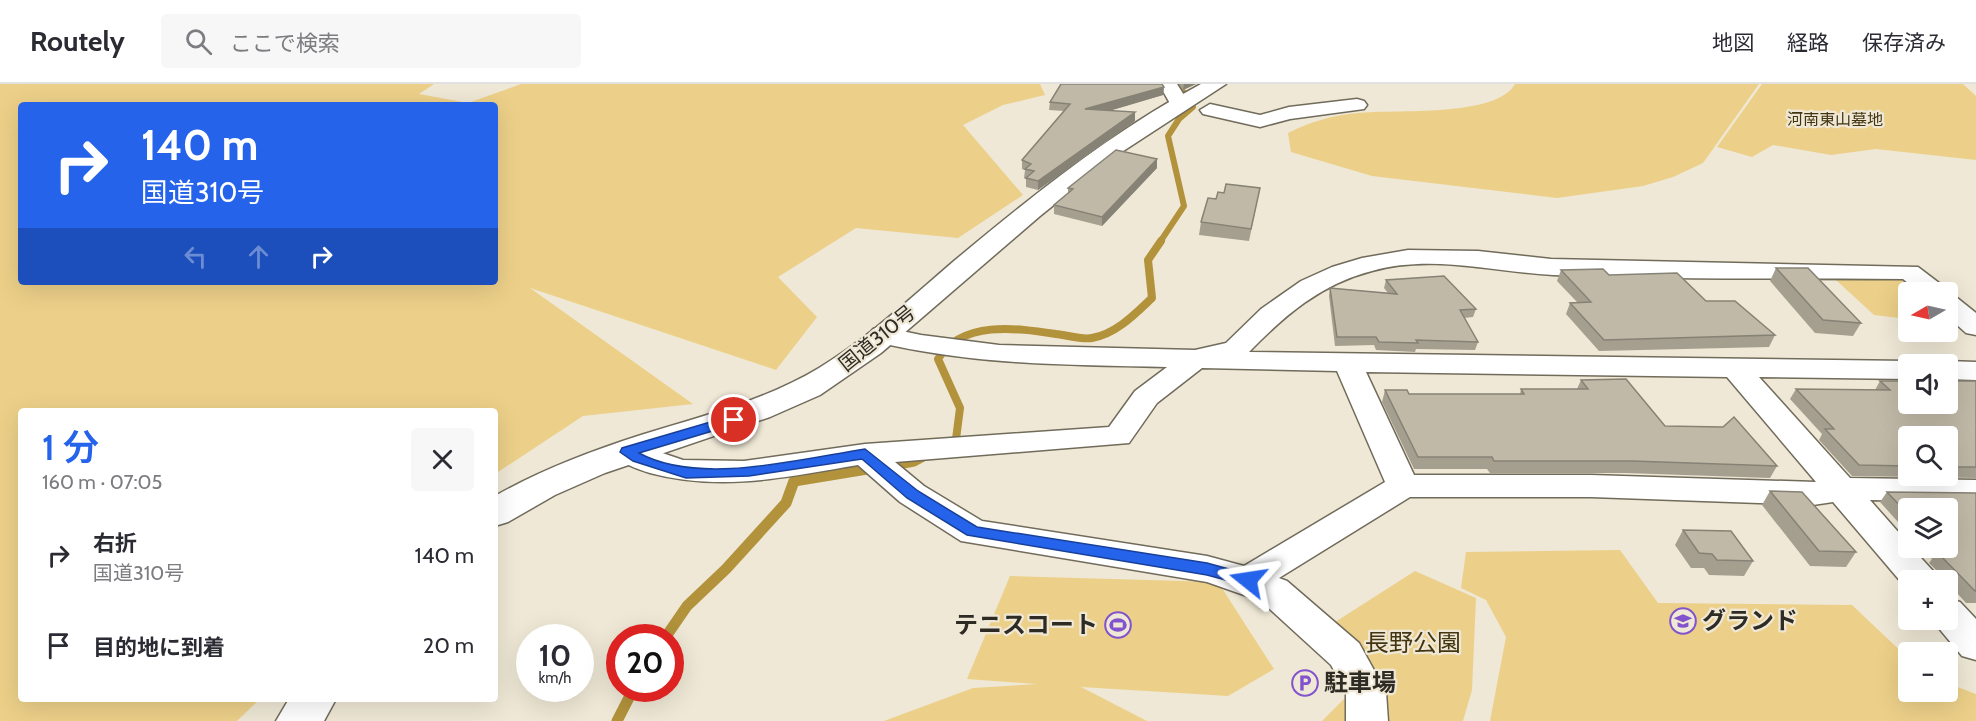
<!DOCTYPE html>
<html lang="ja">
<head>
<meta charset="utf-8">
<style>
	body { margin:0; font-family:Cabin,"Noto Sans JP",sans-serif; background:#f7f7f7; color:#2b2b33; height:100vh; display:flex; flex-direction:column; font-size:22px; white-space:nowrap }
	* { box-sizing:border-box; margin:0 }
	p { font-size:20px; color:#7c7c81 }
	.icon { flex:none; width:33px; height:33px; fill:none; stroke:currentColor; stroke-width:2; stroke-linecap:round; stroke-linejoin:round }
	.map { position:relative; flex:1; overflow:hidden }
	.details { position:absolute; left:18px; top:324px; width:480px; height:294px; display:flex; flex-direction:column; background:#fff; border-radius:6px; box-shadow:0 6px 24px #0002 }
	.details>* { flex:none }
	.top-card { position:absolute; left:18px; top:18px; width:480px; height:183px; border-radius:6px; box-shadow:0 6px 24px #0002; background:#2563eb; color:#fff; overflow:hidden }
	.needle { width:39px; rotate:261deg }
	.fabs { position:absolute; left:1898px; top:198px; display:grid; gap:12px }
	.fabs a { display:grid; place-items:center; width:60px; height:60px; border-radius:6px; background:#fff; box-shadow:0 6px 24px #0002; font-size:30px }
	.speed { position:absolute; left:516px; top:540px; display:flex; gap:12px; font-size:30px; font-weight:700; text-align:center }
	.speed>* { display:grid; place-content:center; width:78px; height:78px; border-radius:50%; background:#fff; box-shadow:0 6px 24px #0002; line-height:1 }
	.speed small { font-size:15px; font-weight:400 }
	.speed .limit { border:9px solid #d22; background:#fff; color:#111 }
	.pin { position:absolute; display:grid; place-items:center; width:51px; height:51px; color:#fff; margin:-26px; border:3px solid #fff; border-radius:50%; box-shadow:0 2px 6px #0007 }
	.me { position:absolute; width:66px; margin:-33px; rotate:285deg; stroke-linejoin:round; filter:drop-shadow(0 0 4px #0008) }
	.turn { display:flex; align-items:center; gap:21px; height:126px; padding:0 24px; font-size:27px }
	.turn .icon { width:78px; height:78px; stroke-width:2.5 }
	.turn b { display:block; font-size:42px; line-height:51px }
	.lanes { display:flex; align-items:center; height:57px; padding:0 24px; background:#0003; justify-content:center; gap:30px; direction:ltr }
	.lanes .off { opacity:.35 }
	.round { display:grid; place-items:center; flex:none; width:63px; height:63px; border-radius:6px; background:#f7f7f7 }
	.head { display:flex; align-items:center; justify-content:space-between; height:102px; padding:0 24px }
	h1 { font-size:36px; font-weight:600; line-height:45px; color:#2563eb }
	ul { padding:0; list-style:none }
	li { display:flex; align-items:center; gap:18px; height:90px; padding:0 24px }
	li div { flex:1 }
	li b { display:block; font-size:22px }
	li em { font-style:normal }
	header { display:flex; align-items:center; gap:36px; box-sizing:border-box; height:84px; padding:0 30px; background:#fff; border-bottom:2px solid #e1e1e2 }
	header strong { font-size:28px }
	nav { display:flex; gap:33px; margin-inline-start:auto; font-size:21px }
	.search { width:420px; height:54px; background:#f7f7f7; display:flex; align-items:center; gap:15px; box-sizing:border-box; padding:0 21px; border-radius:6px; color:#7c7c81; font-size:22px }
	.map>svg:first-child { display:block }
	.green { fill:#ecd089; fill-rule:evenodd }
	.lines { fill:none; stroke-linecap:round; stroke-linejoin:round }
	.stream-far2 { stroke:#b2923b; stroke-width:6 }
	.stream-far1 { stroke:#b2923b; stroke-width:8 }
	.stream { stroke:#b2923b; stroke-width:11 }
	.minor-casing { stroke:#716b5b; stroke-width:3 }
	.highway-casing { stroke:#716b5b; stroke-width:3 }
	.minor { fill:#fff; fill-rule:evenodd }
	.highway { fill:#fff; fill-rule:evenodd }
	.wall { fill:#a59f90; fill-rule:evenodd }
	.shaded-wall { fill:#868275 }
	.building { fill:#c0b9a7; stroke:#868275; stroke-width:1.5 }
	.route { fill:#2563eb; stroke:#184099; stroke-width:1.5 }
	.labels { text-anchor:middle; stroke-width:4.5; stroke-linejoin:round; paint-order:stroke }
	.far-park-label { font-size:16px; fill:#433510; stroke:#efe8d6 }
	.street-label { font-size:20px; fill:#2e2b24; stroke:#efe8d6 }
	.near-poi-label { font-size:24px; font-weight:bold; fill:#2e2b24; stroke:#efe8d6; text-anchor:start }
	.near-park-label { font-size:24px; fill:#433510; stroke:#efe8d6 }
</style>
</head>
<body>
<header>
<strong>Routely</strong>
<div class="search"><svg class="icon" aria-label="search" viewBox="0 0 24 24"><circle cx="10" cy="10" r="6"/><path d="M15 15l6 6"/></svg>ここで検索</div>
<nav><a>地図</a><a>経路</a><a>保存済み</a></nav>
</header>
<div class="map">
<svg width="1976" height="637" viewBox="0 0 1976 637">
	<rect width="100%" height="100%" fill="#efe8d6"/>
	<!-- green -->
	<g class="green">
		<path d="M0,0H434L419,10L468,19L521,0H1040L1045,11L1003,21L963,41L1023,111L958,154L856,144L778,193L817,233L776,286L530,204L693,320L583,332L495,390V327H21V615H260L237,637H0ZM21,21H495V198H21Z"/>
		<path d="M1515,0H1759L1703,79L1673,93L1643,102L1557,114L1372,92L1291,68L1288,49C1310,38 1333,31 1358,29C1394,25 1496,34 1515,0Z"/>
		<polygon points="1762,0 1963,0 1976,12 1976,76 1876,65 1831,71 1773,61 1752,73 1717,63"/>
		<polygon points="1864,194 1908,194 1924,208 1908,208 1908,235 1874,231 1836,196"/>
		<polygon points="1620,466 1658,519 1852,521 1908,574 1908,608 1947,608 1947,599 1976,610 1976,637 1490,637 1506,553 1486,516 1461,504 1466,468"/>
		<polygon points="1415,487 1476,514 1472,606 1463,637 1322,637 1364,595 1332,540"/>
		<polygon points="1010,492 1218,498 1274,585 1228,612 1081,603 1147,637 884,637 973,604 1037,600 967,595"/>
	</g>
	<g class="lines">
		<!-- stream-far2 -->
		<polyline class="stream-far2" points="1160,158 1184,122 1168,52 1179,35 1193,23 1178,0"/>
		<!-- stream-far1 -->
		<path class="stream-far1" d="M948,359L956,355L960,324L938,275C962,236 1016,244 1056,250C1067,251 1081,256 1092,254C1116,250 1135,230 1152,214L1148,176L1161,157"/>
		<!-- stream -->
		<g class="stream">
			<polyline points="887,382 914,377 925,371"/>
			<polyline points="665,554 687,522 726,485 786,419 794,397 873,384"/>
			<polyline points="617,637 634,604"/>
		</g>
		<!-- minor casing -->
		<g class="minor-casing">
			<g id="minor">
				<polygon points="1159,0 1177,0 1189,19 1186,23 1172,23"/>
				<polygon points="1357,15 1364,17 1367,21 1364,25 1290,35 1260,43 1203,30 1200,26 1210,20 1260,31 1289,23"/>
				<path d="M1408,166L1478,167L1551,175L1918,183L1943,202L1947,208H1919L1903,195C1786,194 1669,196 1553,191C1493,188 1432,170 1372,187C1321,200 1285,231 1249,268L1908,277L1918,280H1908V295L1759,293L1850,394L1976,396V418L1870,416L1908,459V464H1912L1933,487L1938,496H1908L1907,505L1833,418L1813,421L1591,413H1410L1279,494L1287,497L1359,559L1386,608L1388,637H1346V608L1331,581L1261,517L1207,498L961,457L900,418L858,381C788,393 721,408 650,389C637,385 619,379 611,367L616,360L627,357L683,376L744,377L865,360L1109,343L1135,307L1167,283C1067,281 970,281 873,257L869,251L873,245L883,243L921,251L999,261L1195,266L1226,259L1261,225L1301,197L1332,183L1362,174ZM1202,284L1337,287L1385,398L1244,482L1207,472L982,437L924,402L895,378L1129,359L1157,319ZM1366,288L1727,293L1816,398L1591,391H1414Z"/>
				<polygon points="1947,211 1956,213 1976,229 1976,251 1966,249 1947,232"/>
				<polygon points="1947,277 1976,278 1976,296 1947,295 1947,280 1936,280"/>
				<polygon points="1947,514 1960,518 1976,535 1976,576 1962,572 1932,536 1947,536"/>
			</g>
		</g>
		<!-- highway casing -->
		<g class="highway-casing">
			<g id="highway">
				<path d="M1201,0H1226L1111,75L1040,132L881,269L820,311L770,333L605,389L555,411L508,438L495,442V412C541,386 591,367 641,351C702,332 764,317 819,284C868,254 911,214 954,177C1032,112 1111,48 1201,0Z"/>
				<polygon points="289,615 336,615 324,637 276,637"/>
			</g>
		</g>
		<!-- minor -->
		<use href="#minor" class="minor"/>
		<!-- highway -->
		<use href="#highway" class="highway"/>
	</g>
	<!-- wall -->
	<g class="wall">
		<polygon points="1179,0 1196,0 1183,6"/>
		<polygon points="1164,3 1163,11 1109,27 1135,28 1135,37 1038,106 1026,103 1026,95 1024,94 1025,86 1022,85 1022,76 1064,27 1049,26 1050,18"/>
		<polygon points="1157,75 1157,84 1102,142 1054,130 1054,121 1068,109 1068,104"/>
		<polygon points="1260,104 1249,157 1199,151 1201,138 1216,115"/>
		<polygon points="1776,184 1861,239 1853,252 1815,249 1770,197"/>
		<polygon points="1561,186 1609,191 1706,217 1775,251 1769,263 1599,267 1566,230 1570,219 1577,218 1557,197"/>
		<polygon points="1386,196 1476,225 1473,233 1464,234 1478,258 1475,266 1416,265 1415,268 1376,266 1374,261 1335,262 1329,212 1330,204 1388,209 1384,204"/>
		<polygon points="1581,296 1665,342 1777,382 1770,394 1626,389 1490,389 1487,385 1414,385 1382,318 1385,306 1409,310 1520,310 1521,305 1577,305"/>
		<path d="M1880,297H1976V394L1852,392L1819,356L1822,350L1790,315L1796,305L1875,306ZM1908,352H1947V392H1908Z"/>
		<polygon points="1770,407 1856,468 1846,483 1810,482 1762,421"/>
		<polygon points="1887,408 1976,409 1976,519 1966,519 1947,498 1947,496 1946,496 1929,479 1932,475 1921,464 1947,464 1908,424 1908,449 1880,418"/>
		<polygon points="1683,446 1753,477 1744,492 1709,491 1704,484 1691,484 1675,461"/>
	</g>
	<!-- shaded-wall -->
	<g class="shaded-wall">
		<polygon points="1184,0 1196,0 1183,6"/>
		<polygon points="1164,3 1163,11 1085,34 1085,25"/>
		<polygon points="1135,28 1135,37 1038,106 1038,97"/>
		<polygon points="1157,75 1157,84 1102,142 1102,133"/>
	</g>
	<!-- building -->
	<g class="building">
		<polygon points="1061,0 1162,0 1164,3 1085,25 1135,28 1038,97 1026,94 1034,87 1025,85 1031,80 1022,76 1070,20 1050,18"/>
		<polygon points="1116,66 1157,75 1102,133 1054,121 1073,105 1068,104"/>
		<polygon points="1226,100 1260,104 1251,145 1201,138 1208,114 1216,115 1218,108 1224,109"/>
		<polygon points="1776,184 1808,184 1861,239 1823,236"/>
		<polygon points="1603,185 1609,191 1677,189 1706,217 1735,217 1775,251 1604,256 1570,219 1591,218 1561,186"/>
		<polygon points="1444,192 1476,225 1460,226 1478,258 1416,256 1418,259 1379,258 1376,253 1337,253 1330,204 1397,210 1386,196"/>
		<polygon points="1626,295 1665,342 1723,343 1734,333 1777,382 1632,377 1494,377 1492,373 1418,373 1385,306 1407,306 1409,310 1524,310 1521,305 1588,305 1581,296"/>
		<polygon points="1880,297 1908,297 1908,320 1947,320 1947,297 1976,297 1976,383 1947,383 1947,352 1908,352 1908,382 1859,381 1825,345 1834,345 1796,305 1890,306"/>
		<polygon points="1770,407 1802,408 1856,468 1819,467"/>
		<polygon points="1887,408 1976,409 1976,507 1975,507 1937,468 1944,468 1940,464 1947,464 1947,424 1908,424 1908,430"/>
		<polygon points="1683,446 1731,447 1753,477 1717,476 1712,470 1699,469"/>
	</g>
	<!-- route -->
	<path class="route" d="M734,331L741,336L739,339L639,369C699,402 801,375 865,365L918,407L977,443L1207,479L1254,492L1257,496L1248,502L1207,491L967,451L907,414L862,375L749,392L686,394L633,377L620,368L622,364Z"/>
	<!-- icons -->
	<defs>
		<g id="school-ring" transform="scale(1.35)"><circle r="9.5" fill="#efe8d6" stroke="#8253cc" stroke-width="1.5"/><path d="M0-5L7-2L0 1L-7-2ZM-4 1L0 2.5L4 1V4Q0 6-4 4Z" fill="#8253cc"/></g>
		<g id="stadium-ring" transform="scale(1.35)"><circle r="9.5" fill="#efe8d6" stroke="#8253cc" stroke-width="1.5"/><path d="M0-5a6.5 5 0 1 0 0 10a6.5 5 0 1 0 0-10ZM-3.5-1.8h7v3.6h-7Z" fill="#8253cc"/></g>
		<g id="parking-ring" transform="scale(1.35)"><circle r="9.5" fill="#efe8d6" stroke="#8253cc" stroke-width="1.5"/><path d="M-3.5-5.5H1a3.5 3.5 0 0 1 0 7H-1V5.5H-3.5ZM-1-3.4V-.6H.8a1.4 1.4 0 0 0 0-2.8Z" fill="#8253cc"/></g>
	</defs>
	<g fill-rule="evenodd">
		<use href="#school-ring" x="1683" y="537"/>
		<use href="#stadium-ring" x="1118" y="541"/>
		<use href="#parking-ring" x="1305" y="599"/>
	</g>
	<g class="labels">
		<!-- far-park labels -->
		<g class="far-park-label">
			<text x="1835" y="41">河南東山墓地</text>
		</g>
		<!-- street labels -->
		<g class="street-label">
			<text transform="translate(877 254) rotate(-39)" y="7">国道310号</text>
		</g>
		<!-- near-poi labels -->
		<g class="near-poi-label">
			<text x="1702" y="545">グランド</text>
			<text x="1098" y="549" text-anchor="end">テニスコート</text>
			<text x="1324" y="607">駐車場</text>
		</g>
		<!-- near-park labels -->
		<g class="near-park-label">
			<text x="1413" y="567">長野公園</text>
		</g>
	</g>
</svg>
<div class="fabs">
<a><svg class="needle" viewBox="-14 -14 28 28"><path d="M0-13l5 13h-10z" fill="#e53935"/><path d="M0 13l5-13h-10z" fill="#7c7c81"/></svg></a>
<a><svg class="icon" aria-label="sound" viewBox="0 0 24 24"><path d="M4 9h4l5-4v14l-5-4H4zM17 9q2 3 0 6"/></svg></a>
<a><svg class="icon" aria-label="search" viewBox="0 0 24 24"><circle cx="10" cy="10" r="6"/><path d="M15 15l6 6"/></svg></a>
<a><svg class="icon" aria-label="layers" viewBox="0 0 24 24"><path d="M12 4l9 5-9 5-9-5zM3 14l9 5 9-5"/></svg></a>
<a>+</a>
<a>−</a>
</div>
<div class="speed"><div>10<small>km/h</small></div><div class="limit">20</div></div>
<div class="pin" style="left:734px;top:336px;background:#d93025"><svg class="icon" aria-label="arrive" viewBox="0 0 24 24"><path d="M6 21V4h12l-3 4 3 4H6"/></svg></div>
<svg class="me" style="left:1248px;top:496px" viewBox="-20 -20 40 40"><path d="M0-17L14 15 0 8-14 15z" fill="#2563eb" stroke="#fff" stroke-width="4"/></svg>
<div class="top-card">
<div class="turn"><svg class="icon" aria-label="right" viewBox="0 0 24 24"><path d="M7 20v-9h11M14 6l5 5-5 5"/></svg><div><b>140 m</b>国道310号</div></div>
<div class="lanes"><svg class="icon off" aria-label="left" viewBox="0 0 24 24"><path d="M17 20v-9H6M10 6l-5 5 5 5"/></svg><svg class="icon off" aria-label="ahead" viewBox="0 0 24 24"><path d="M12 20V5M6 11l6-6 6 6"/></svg><svg class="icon" aria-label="right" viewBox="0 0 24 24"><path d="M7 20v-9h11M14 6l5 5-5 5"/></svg></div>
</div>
<section class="details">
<div class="head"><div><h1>1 分</h1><p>160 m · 07:05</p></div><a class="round"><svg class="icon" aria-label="close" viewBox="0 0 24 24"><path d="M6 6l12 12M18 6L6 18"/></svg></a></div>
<ul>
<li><svg class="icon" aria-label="right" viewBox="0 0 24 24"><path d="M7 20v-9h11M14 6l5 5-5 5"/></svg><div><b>右折</b><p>国道310号</p></div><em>140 m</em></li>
<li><svg class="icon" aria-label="arrive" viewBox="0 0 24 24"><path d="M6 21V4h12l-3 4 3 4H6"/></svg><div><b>目的地に到着</b></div><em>20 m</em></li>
</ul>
</section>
</div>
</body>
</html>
